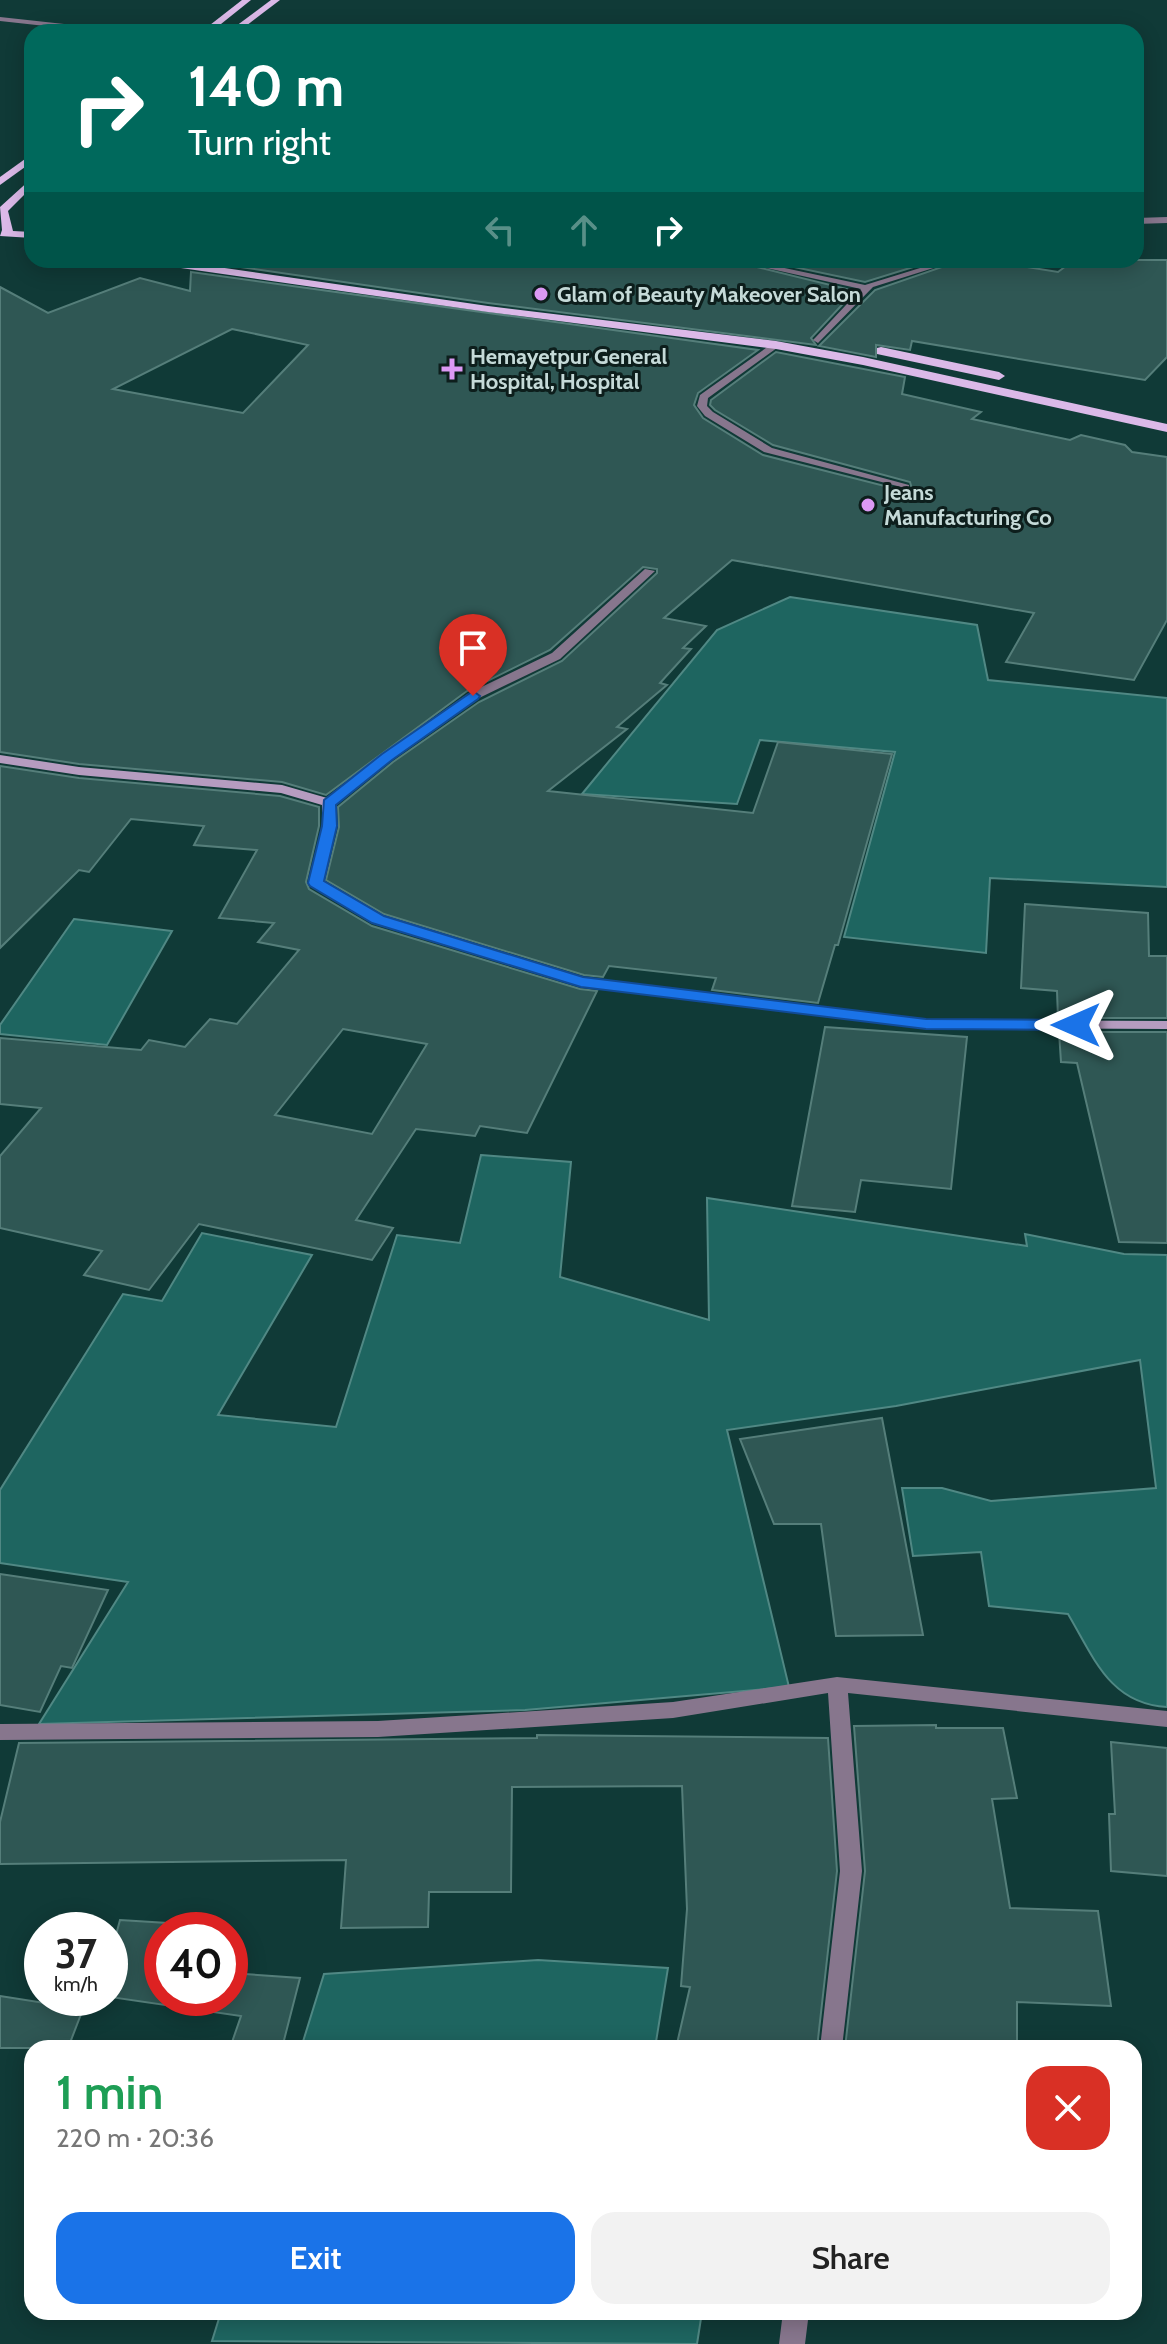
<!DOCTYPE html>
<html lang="en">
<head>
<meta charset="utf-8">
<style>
	body { margin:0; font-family:Cabin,sans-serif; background:#f2f2f2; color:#222; height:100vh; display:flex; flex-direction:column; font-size:30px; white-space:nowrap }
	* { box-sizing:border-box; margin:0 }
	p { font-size:26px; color:#767676 }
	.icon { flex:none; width:44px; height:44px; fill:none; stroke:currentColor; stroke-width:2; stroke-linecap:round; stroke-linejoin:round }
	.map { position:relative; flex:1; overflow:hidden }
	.panel { position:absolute; left:24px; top:2040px; width:1118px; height:280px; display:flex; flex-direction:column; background:#fff; border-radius:24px; box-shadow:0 4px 20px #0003 }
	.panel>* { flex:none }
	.guide { position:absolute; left:24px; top:24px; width:1120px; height:244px; border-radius:24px; box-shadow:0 4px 20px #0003; background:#00695c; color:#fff; overflow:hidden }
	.speed { position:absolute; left:24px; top:1912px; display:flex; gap:16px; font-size:40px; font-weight:700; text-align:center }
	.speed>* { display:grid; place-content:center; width:104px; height:104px; border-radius:50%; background:#fff; box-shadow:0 4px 20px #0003; line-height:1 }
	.speed small { font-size:20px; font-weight:400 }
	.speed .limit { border:12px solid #d22; background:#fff; color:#111 }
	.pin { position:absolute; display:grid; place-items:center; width:68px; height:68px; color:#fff; margin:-82px -34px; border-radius:50% 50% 50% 0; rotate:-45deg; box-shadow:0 0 8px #0007 }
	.pin .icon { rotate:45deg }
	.me { position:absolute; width:88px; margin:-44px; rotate:270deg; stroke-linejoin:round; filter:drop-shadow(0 0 6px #0008) }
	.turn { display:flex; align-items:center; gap:28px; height:168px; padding:0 32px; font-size:36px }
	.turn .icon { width:104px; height:104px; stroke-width:2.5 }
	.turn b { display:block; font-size:56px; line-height:68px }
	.lanes { display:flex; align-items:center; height:76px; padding:0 32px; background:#0003; justify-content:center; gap:40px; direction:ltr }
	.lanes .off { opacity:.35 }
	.round { display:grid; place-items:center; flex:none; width:84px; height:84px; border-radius:24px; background:#f2f2f2 }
	.overview { display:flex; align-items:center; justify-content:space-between; height:136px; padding:0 32px }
	h1 { font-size:48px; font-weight:600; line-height:60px; color:#1e9e55 }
	.primary-button { display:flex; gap:16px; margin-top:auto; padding:16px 32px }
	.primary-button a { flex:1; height:92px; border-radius:24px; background:#1a73e8; color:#fff; font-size:32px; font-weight:600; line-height:92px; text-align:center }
	.primary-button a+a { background:#f2f2f2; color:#222 }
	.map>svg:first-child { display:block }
	.water { fill:#1e6560; stroke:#508884; stroke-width:2 }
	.building { fill:#2f5754; stroke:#557e7a; stroke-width:2; fill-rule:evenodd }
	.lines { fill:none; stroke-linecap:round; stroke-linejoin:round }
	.street { fill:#87768d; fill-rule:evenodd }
	.secondary { fill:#b69cc0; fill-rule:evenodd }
	.primary { fill:#dbb9e8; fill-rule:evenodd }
	.route { fill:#1a73e8; stroke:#114b97; stroke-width:2 }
	.poi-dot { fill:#dc99f4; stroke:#0d1e1c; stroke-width:3 }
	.labels { text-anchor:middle; stroke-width:6; stroke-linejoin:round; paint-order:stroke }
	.far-poi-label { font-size:22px; font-weight:bold; fill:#c5dad8; stroke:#0d1e1c; text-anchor:start }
</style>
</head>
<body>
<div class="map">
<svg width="1167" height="2344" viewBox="0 0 1167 2344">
	<rect width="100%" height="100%" fill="#103a37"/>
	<!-- water -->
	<g class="water">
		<polygon points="790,597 977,625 988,680 1167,698 1167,887 990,878 986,953 844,937 895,752 760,740 737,804 582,794 717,630"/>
		<polygon points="74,919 172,931 107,1045 0,1034 0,1025"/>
		<path d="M481,1155L571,1162L560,1277L709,1320L707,1198L1027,1246L1025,1234L1124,1254L1167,1255V1707C1110,1704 1094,1658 1068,1614L989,1606L981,1552L913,1556L902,1488H942L991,1501L1156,1488L1140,1360L896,1406L727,1430L789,1687L525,1710L39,1724L128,1582L0,1563V1490L123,1294L162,1301L202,1233L312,1255L218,1415L336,1427L397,1235L460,1243Z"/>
		<polygon points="538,1960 668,1968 655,2048 301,2048 324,1974"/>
		<polygon points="221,2312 702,2312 697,2344 212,2341"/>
	</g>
	<!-- building -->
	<g class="building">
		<polygon points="192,260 728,260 855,291 811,338 816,345 488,303"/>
		<polygon points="761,260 936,260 865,282"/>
		<polygon points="962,260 983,260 1058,272 1074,260 1167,260 1167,357 1145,380 912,341 910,350 876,345 876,357 819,346 875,290"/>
		<path d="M191,272L758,350L698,393L694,405L703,418L763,455L908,492L912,489L910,482L773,445L715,410L710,405L711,400L776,352L905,377L902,394L981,412L972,419L1070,440L1081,435L1125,445L1132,452L1167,457V620L1134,680L1006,662L1034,613L732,560L664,618L706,626L683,648L691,649L660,683L667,685L617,727L627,729L548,791L753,813L778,742L892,754L838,945H835L818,1003L712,990L716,978L609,966L603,977L584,975L384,914L326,880L339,827L338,807L393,762L479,702L562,661L657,573V569L643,567L550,650L467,691L326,795L282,782L79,764L0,752V287L48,313L140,278L190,291ZM232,329L308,345L243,413L113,389Z"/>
		<path d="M0,766L79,778L280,796L319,807V826L306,882L309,889L372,926L580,989L597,991L527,1133L480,1126L475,1136L416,1129L356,1220L393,1228L372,1260L199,1224L149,1290L84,1275L102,1251L0,1228V1156L41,1108L0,1104V1038L141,1050L149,1040L185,1047L210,1019L237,1024L299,950L258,942L274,923L219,918L257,850L194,845L204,826L131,819L89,872L79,870L0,948ZM343,1029L427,1044L372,1134L275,1115Z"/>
		<polygon points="1025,904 1148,913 1149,956 1167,956 1167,1018 1058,1018 1057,991 1021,988"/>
		<polygon points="825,1027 967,1037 951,1189 861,1180 855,1212 792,1206"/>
		<polygon points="1059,1032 1167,1032 1167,1243 1119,1242 1077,1063 1061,1062"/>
		<polygon points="882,1418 923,1635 836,1636 821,1524 774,1524 740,1439"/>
		<polygon points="0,1574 108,1590 72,1668 61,1666 40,1712 0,1705"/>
		<polygon points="936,1725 936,1728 1003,1728 1017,1798 992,1799 1010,1908 1098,1911 1111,2006 1017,2002 1017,2048 845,2048 865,1871 854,1726"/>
		<polygon points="537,1735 828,1738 837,1871 817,2048 676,2048 690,1987 681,1986 687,1909 682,1786 512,1787 511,1892 429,1892 428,1927 341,1928 346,1860 0,1864 0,1822 19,1743 537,1738"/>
		<polygon points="1111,1742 1167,1748 1167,1876 1111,1871 1109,1814 1115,1814"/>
		<polygon points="120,1920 215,1926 214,1930 162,1930 162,1998 230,1998 230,1973 300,1978 282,2048 230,2048 241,2016 110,1997 110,1957"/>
		<polygon points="0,1996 83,2009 68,2048 0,2048"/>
	</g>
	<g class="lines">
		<!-- street -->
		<g class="street">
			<polygon points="0,17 119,30 122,32 100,32 0,21"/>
			<polygon points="1167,217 1167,223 1136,224 1136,218"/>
			<polygon points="731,260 747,260 865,285 946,260 959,260 873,287 818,343 813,340 815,338 861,289"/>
			<polygon points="773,343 781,345 708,398 707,406 713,412 772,448 909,485 909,489 764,452 705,416 697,406 700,395"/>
			<polygon points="645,569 655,571 560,659 477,699 391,760 334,806 324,806 324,800 383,754 469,693 552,653"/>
			<polygon points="837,1677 1167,1711 1167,1727 848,1693 862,1871 842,2048 820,2048 840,1871 828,1693 673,1718 378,1737 0,1740 0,1724 378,1721 673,1702"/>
			<polygon points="783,2312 809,2312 805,2344 779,2344"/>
		</g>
		<!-- secondary -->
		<polygon class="secondary" points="0,755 79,767 282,785 334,800 336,826 323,881 383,917 583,978 926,1020 1167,1021 1167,1029 926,1028 581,986 373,923 311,886 309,883 322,826 322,805 281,793 79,775 0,763"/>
		<!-- primary -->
		<g class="primary">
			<polygon points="242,0 251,0 211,32 201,32"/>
			<polygon points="271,0 280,0 238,32 228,32"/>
			<polygon points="32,154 32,162 0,185 0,177"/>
			<polygon points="32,178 32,187 8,211 13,231 32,232 32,238 0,236 2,230 0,207"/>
			<polygon points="141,260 169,260 488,306 776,341 863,357 1167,424 1167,432 863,365 776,349 488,312 146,263"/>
			<polygon points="881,347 999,372 1005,376 999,380 877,354 877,348"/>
		</g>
	</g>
	<!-- route -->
	<polygon class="route" points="473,691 480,696 478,699 392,760 336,805 337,826 324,881 384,916 583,977 926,1019 1076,1020 1085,1025 1076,1030 926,1029 581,987 372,923 310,886 308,883 322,826 324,800 382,754"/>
	<!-- markers -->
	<g class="poi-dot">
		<circle cx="541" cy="294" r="8"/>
		<path d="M448 357h8v8h8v8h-8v8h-8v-8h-8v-8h8z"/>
		<circle cx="868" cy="505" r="8"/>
	</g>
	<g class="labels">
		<!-- far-poi labels -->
		<g class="far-poi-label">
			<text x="557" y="302">Glam of Beauty Makeover Salon</text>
			<text x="470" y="364">Hemayetpur General<tspan x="470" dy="25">Hospital, Hospital</tspan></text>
			<text x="884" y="500">Jeans<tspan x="884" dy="25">Manufacturing Co</tspan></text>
		</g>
	</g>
</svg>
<div class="speed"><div>37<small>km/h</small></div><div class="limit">40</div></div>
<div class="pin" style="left:473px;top:696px;background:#d93025"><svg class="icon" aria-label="arrive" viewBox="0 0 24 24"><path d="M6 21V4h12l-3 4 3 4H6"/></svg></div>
<svg class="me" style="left:1076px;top:1025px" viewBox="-20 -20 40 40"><path d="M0-17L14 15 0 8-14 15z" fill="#1a73e8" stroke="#fff" stroke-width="4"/></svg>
<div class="guide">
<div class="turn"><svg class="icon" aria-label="right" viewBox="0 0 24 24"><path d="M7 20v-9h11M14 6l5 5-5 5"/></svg><div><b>140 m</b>Turn right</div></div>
<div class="lanes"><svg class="icon off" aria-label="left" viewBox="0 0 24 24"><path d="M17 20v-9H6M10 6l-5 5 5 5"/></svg><svg class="icon off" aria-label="ahead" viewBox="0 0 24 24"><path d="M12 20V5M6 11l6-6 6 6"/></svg><svg class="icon" aria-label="right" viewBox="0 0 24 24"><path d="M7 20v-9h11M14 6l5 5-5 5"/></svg></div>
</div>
<section class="panel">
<div class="overview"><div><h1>1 min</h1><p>220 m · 20:36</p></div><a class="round" style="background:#d93025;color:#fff"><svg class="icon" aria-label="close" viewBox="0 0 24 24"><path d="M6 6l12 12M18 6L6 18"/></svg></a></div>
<div class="primary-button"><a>Exit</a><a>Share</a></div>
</section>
</div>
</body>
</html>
